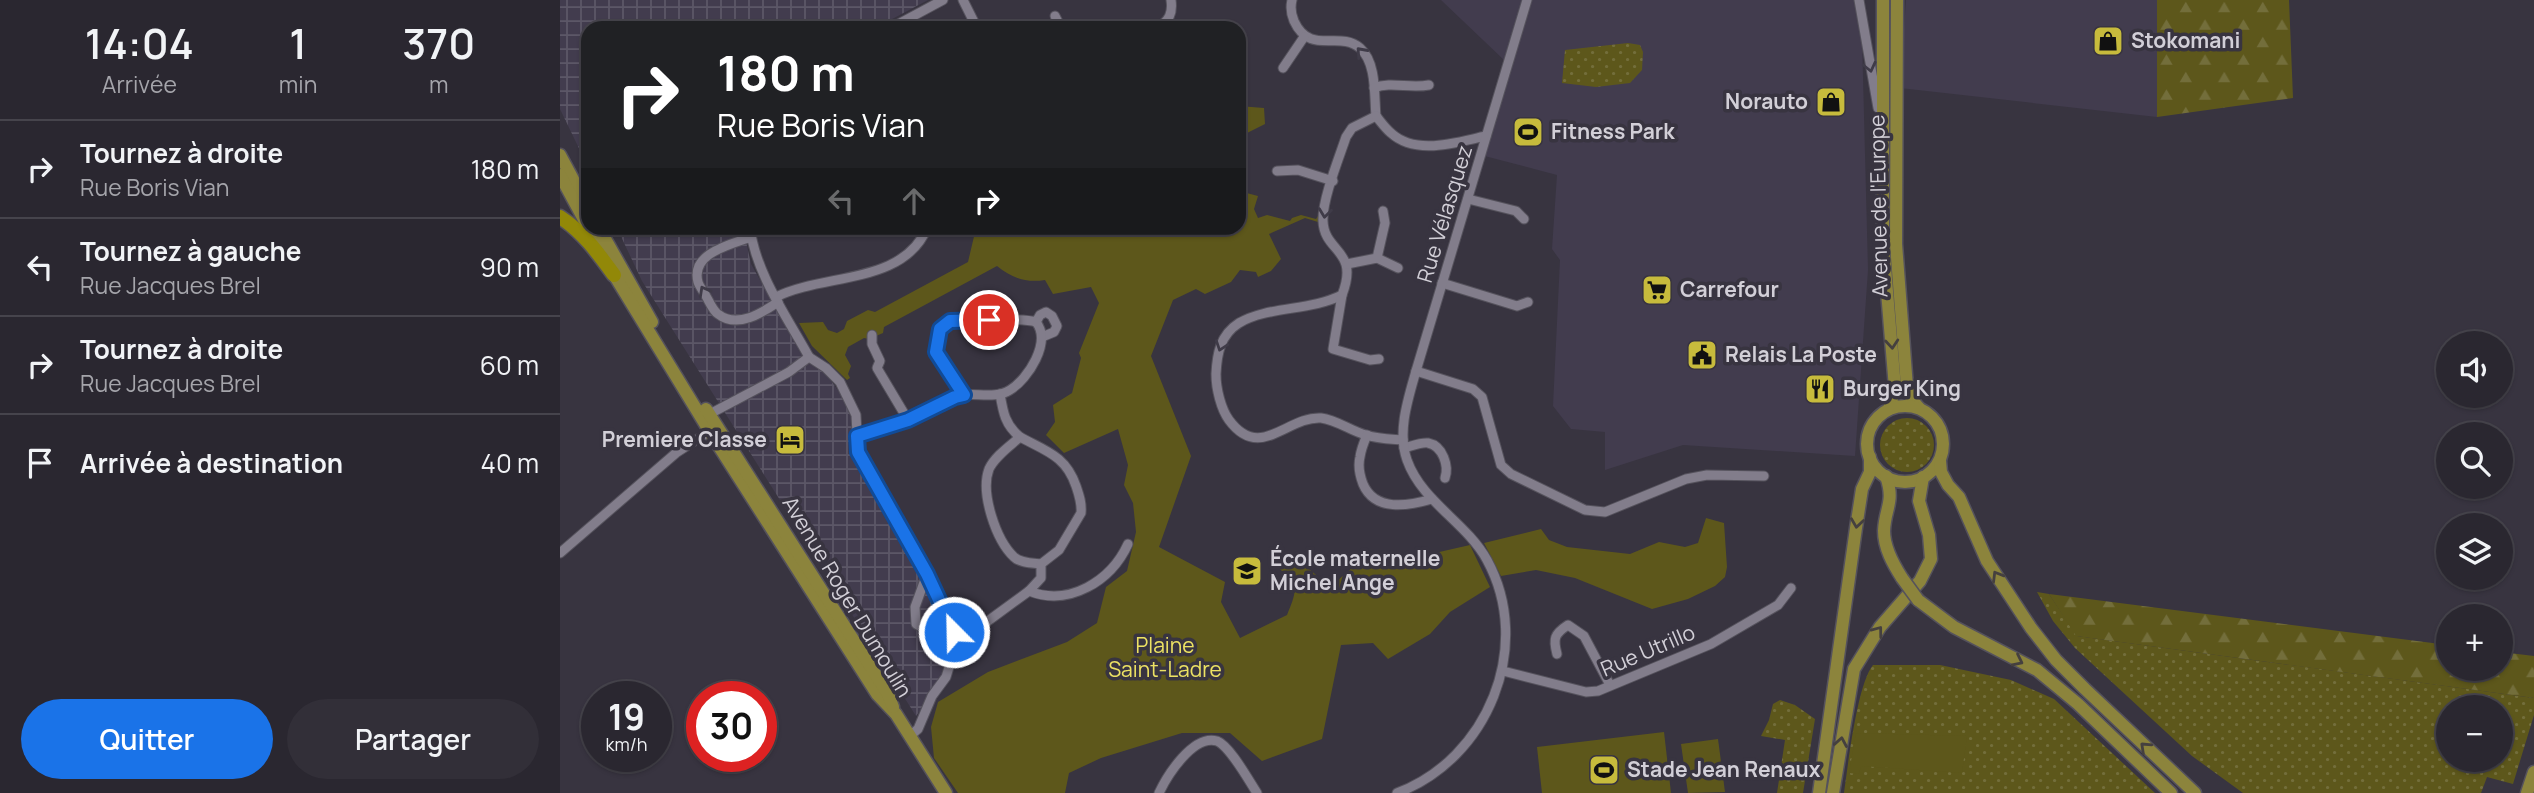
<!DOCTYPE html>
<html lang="fr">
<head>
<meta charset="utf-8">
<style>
	body { margin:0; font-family:Manrope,sans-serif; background:#322f38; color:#f1f3f6; height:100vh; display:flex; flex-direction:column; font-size:26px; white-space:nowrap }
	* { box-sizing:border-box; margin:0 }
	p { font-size:23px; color:#a5a5ab }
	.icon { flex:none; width:38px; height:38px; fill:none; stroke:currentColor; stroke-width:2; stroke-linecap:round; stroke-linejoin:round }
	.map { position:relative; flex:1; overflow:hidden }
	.side { display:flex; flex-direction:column; background:#2a2730; width:560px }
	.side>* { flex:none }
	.hud { position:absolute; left:21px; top:21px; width:665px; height:214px; border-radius:21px; box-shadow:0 2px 5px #0004,0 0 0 2px #46444c; background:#202124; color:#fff; overflow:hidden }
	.buttons { position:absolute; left:1876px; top:331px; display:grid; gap:14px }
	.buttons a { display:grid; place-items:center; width:77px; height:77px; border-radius:50%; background:#2a2730; box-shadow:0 2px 5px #0004,0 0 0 2px #46444c; font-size:35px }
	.speed { position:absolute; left:21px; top:681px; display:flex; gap:14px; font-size:35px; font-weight:700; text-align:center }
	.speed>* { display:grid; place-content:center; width:91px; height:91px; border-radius:50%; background:#2a2730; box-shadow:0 2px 5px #0004,0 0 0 2px #46444c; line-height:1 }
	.speed small { font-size:18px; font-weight:400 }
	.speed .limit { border:10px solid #d22; background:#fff; color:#111 }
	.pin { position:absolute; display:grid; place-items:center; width:60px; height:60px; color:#fff; margin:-30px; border:4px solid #fff; border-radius:50%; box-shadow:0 2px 7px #0007 }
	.me { position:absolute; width:77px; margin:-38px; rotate:337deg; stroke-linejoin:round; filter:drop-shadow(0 0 5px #0008) }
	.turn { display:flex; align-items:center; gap:24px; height:147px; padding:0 21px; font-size:32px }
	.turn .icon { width:91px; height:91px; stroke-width:2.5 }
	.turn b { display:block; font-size:49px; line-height:60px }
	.lanes { display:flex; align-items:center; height:66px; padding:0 21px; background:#0003; justify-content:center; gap:35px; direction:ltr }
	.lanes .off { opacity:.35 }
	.eta { display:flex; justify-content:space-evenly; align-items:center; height:119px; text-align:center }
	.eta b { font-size:42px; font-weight:600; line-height:49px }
	.primary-button { display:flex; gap:14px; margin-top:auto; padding:14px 21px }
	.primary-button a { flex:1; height:80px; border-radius:42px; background:#1a73e8; color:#fff; font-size:28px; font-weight:600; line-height:80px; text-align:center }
	.primary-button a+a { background:#322f38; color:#f1f3f6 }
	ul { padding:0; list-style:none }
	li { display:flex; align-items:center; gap:21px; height:98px; padding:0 21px; border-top:2px solid #46444c }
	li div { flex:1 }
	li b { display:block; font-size:26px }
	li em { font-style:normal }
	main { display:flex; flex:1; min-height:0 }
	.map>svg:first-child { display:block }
	.built { fill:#423c4e }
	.industrial { fill:url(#industrial-grid) }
	.grass { fill:url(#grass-dots); fill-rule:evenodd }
	.forest { fill:url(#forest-firs) }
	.park { fill:#5d571b }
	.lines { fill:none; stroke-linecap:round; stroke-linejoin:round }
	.minor-casing { stroke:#55525c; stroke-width:11 }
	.major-casing { stroke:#55525c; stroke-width:15 }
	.highway-casing { stroke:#55525c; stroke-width:17 }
	.minor { stroke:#827d8b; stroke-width:9 }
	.major { stroke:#8c843c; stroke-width:12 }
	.highway { stroke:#928808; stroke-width:14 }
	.major-bridge-casing { stroke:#55525c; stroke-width:15; stroke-linecap:butt }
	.major-bridge { stroke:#8c843c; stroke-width:12 }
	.oneway { stroke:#3f3b48 }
	.oneway2 { stroke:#45403f }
	.route-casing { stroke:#114b97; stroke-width:18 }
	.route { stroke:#1a73e8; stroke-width:12 }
	.labels { text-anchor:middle; stroke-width:7; stroke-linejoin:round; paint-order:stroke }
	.poi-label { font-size:21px; font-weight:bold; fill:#d2cfd7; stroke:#383440; text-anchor:start }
	.street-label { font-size:21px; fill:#d2cfd7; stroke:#383440 }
	.park-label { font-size:21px; fill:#ede263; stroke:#383440 }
</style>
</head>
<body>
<main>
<section class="side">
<div class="eta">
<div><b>14:04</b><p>Arrivée</p></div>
<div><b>1</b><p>min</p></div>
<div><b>370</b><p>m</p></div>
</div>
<ul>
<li><svg class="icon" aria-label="right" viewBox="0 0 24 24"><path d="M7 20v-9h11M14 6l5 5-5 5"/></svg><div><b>Tournez à droite</b><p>Rue Boris Vian</p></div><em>180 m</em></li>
<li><svg class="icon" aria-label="left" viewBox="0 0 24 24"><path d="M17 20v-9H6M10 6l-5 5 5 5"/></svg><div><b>Tournez à gauche</b><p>Rue Jacques Brel</p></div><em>90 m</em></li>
<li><svg class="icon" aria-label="right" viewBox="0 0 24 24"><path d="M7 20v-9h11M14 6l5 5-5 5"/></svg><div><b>Tournez à droite</b><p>Rue Jacques Brel</p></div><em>60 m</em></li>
<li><svg class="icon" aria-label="arrive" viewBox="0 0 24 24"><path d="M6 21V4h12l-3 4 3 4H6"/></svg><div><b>Arrivée à destination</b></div><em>40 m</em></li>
</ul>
<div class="primary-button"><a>Quitter</a><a>Partager</a></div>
</section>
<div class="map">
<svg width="1974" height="793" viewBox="0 0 1974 793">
	<defs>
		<pattern id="industrial-grid" width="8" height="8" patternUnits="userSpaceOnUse" patternTransform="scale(1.75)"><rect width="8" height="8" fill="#423c4e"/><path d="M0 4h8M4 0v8" fill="none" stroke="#5c5767"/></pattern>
		<pattern id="grass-dots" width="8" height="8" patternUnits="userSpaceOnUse" patternTransform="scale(1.75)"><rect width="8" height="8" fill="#5d571b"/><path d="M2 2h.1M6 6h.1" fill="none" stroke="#736e3b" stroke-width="1.8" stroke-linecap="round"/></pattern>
		<pattern id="forest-firs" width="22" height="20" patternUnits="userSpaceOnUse" patternTransform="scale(1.75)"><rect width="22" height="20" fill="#5d571b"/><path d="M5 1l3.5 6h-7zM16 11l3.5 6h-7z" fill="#736e3b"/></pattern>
	</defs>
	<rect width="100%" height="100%" fill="#383440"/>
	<!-- built -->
	<g class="built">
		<polygon points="881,0 1301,0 1308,270 1295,456 1123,445 1045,470 1045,432 1011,429 993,406 1000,260 992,249 997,175 917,154 944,60"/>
		<polygon points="1346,0 1597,0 1597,117 1340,88"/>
	</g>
	<!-- industrial -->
	<g class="industrial">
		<polygon points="0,0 368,0 315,28 28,28 28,167 0,109"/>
		<polygon points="57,228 183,228 191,264 244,358 267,375 288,405 294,426 298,461 409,646 356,716 82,281"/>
	</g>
	<!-- grass -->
	<g class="grass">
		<polygon points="1068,43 1080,45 1083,52 1082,70 1070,83 1036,87 1002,83 1005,50"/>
		<circle cx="1347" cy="445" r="27"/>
		<path d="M1477,592L1489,594L1517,636L1974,698V715L1953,784L1927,777L1921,793H1683L1632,756L1515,648L1493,621ZM1888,707H1941V760H1888Z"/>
		<path d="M1313,665H1380L1451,680L1494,699L1595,793H1284C1288,765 1297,685 1313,665Z"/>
		<polygon points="1220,700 1235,705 1255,719 1243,793 1217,793 1225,740 1201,736 1209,720 1213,704"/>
	</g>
	<!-- forest -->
	<g class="forest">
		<polygon points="1597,0 1729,0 1733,98 1597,117"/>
		<polygon points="1489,594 1888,645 1888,668 1941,668 1941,652 1974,656 1974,698 1516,636"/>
	</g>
	<!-- park -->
	<g class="park">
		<polygon points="679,106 704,108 705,124 679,137"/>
		<path d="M679,191L698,196L694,209L698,218L707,215L730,221L732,218L741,215L756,219L758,216V222L745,218L709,234L721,259L711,271L698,277L696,272L680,270L671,282L645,294L636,289L613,300L591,356L631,456L599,547L665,582L661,602L680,638L727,615C738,588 739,585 716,566L722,560L741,562L770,587L800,561L809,568L910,545L930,587L890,612L870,634L828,659L813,643L781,645L762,739L702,761L670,733H622L541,758L509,773L505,793H398L374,758L371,727L378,702L428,672L507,642L537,623L546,587L567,571L576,532L573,503L564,485L568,465L558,429L504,453L486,435L495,422L493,405L512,393L521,358L519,353L539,303L531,287L493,294L485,280C466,283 452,278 437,266L324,327L323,333L309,339L304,338L288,347L285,355L291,366L288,374L290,378L287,380L252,346L239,323L263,322L268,330L277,333L284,329L287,321L308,310L315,312L408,262L416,228H679Z"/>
		<polygon points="1146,518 1164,523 1167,567 1165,577 1155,586 1128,599 1092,609 1015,578 976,570 941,576 924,543 981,529 989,540 1007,547 1070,554 1099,542 1125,547 1138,543"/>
		<polygon points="1104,732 1111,793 982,793 977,747"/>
		<polygon points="1296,733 1407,736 1402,773 1301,766 1299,774 1289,773"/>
		<polygon points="1158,739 1165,792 1128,793 1121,744"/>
	</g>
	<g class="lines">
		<!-- minor casing -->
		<g class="minor-casing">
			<g id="minor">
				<polyline points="403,0 417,28"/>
				<path d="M732,0C730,8 731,14 734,21C750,56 779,30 800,48C817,63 814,96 816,116"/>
				<polyline points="1299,0 1318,108"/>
				<polyline points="495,16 501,28"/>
				<polyline points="331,28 383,0"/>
				<path d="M598,28C609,20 613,14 611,0"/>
				<polyline points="723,68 744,37"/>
				<path d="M814,88C831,81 850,89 869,85"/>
				<path d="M816,116L792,128L786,137C779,158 762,200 763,221C764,253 800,249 782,295C750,311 708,306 679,323C660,335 657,354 656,374C656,389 661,409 669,420C700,462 727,416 761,418C777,420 791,431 806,435C818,439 831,439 843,440"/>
				<path d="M816,116C821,122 825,128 831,133C856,156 897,142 926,136"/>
				<polyline points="717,171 738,170 773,181"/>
				<polyline points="908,199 956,211 964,219"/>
				<path d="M190,228C196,274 227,317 249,357"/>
				<path d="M191,237C172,244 130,253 138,282C139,286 144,292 146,296C149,301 153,311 158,314C177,329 202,313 218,302"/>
				<polyline points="817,258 838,268"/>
				<polyline points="787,264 817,258 825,223 823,211"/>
				<polyline points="882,283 957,306 968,302"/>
				<polyline points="782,295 773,349 810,360 819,359"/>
				<path d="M216,297C264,273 343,285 367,228"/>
				<polyline points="476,322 480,315 486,312 492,316 497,326 494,332 482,337"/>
				<polyline points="312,335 312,344 320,361 317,368 348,420"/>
				<polyline points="249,357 266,368 280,382 296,415 298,452 367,574 394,632 394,651 386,677 372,696 358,729 350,736"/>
				<polyline points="856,371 913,389 922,397 941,465 951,474 1025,510 1045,512 1126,479 1147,475 1204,476"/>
				<path d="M440,394C443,412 445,425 460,437C450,446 435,456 429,469C420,493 436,540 454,557C460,563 472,563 481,564"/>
				<polyline points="144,417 229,372 249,357"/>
				<path d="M807,435C804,442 801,449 800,457C798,465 800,476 803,484C815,512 848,506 872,499"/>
				<path d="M297,436C314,430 332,427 348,420C366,412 383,398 402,395C417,393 436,399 450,390C468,379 492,342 476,322C464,318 390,319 383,326C377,331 377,345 376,352L404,395"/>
				<path d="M844,448C852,446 861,442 868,443C883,446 889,466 885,478"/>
				<polyline points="0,553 116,453 153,429"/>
				<polyline points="367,574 355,607 356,624 369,632 393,627"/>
				<path d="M469,591C509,607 551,581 568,544"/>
				<path d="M394,632L417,629L469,591L481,578V564L499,550L521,513C522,503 519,495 516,486C506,456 486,451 460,437"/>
				<path d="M997,654C993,639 994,634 1008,625L1024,636L1050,685"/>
				<polyline points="943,671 1026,692 1038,691 1151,644 1218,605 1231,588"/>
				<path d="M599,793C607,776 633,734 657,741C670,746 689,781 697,793"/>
				<path d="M837,793C928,759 974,646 927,560C906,522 862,502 847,460C837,432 848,399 856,371L967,0"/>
			</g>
		</g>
		<!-- major casing -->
		<g class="major-casing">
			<g id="major">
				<polyline points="1323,0 1323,243 1335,388 1329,409"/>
				<polyline points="1337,0 1336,244 1347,387 1352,400 1359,408"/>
				<polyline points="0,155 28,207"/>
				<polyline points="0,175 28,227"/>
				<polyline points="28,228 41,252"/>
				<polyline points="39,228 92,322"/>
				<polyline points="50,268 155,440 317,694 336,714 386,793"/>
				<circle cx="1345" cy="444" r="38"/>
				<polyline points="146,409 328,694 333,707"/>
				<polyline points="1380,461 1381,472 1388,485 1399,497 1427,561 1471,628 1496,660 1525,689 1635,793"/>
				<path d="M1326,476C1335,503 1325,507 1324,531C1324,548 1333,564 1342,578"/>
				<polyline points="1358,600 1394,627 1477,670 1518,704 1611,793"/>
				<polyline points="1259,793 1296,528 1302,489 1310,472 1310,457"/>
				<polyline points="1273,793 1294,669 1320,627 1360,581 1371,559 1369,535 1359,501 1363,477"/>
				<polyline points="1967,793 1974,772"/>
			</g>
		</g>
		<!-- highway casing -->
		<g class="highway-casing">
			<path id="highway" d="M0,217C23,232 38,253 54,275"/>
		</g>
		<!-- minor -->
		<use href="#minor" class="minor"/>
		<!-- major -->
		<use href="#major" class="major"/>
		<!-- highway -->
		<use href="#highway" class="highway"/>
		<!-- major-bridge casing -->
		<g class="major-bridge-casing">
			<polyline id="major-bridge" points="1342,578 1358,600"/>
		</g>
		<!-- major-bridge -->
		<use href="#major-bridge" class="major-bridge"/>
	</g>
	<!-- one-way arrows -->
	<defs><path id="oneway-chevron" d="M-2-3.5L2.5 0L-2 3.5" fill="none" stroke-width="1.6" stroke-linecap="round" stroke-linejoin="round" transform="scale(1.75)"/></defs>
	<g class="oneway">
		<use href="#oneway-chevron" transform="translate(801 52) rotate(-132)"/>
		<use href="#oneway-chevron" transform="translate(1310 67) rotate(77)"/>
		<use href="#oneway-chevron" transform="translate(765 213) rotate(97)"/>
		<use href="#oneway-chevron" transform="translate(144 291) rotate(-119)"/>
		<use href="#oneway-chevron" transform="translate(661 346) rotate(109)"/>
	</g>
	<g class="oneway2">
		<use href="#oneway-chevron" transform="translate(1332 344) rotate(85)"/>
		<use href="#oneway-chevron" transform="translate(1297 523) rotate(98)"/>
		<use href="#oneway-chevron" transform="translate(1437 576) rotate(-121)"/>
		<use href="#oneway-chevron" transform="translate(1318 631) rotate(-53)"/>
		<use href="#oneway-chevron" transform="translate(1458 661) rotate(26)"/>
		<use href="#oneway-chevron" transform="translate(1281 742) rotate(-80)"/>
		<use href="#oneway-chevron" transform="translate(1585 747) rotate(-137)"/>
	</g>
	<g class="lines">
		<!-- route casing -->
		<g class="route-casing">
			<polyline id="route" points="394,632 367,574 298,452 297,436 348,420 395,397 404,395 376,352 380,329 390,321 429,320"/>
		</g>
		<!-- route -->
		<use href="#route" class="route"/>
	</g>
	<!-- icons -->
	<defs>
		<g id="shop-square" transform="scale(1.575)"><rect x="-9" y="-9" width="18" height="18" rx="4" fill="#c7bb3c" stroke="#383440"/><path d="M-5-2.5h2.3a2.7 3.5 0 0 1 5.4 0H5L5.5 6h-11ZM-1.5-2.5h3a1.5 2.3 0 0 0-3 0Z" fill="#111"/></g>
		<g id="stadium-square" transform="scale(1.575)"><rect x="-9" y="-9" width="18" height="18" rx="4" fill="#c7bb3c" stroke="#383440"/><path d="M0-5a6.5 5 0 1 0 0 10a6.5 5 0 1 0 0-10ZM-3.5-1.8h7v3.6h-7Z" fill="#111"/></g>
		<g id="supermarket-square" transform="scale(1.575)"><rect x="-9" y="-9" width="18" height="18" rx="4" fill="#c7bb3c" stroke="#383440"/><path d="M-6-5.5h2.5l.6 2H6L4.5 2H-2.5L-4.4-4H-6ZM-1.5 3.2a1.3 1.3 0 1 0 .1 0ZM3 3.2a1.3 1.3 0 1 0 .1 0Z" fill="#111"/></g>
		<g id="civic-square" transform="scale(1.575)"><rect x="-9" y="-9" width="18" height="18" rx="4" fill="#c7bb3c" stroke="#383440"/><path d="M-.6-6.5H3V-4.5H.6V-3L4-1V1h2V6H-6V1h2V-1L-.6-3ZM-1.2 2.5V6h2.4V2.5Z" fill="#111"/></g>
		<g id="restaurant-square" transform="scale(1.575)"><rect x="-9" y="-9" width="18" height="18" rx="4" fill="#c7bb3c" stroke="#383440"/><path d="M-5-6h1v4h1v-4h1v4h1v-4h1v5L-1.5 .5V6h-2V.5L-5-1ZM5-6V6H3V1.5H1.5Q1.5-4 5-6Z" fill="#111"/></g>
		<g id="hotel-square" transform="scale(1.575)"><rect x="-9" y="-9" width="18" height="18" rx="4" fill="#c7bb3c" stroke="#383440"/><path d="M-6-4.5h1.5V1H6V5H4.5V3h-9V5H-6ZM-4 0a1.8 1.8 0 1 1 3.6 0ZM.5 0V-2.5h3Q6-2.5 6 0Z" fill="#111"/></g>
		<g id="school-square" transform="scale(1.575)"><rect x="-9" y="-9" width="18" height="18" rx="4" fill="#c7bb3c" stroke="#383440"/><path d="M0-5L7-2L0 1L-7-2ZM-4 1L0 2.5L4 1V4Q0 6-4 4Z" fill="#111"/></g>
	</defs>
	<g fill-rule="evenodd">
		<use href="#shop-square" x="1548" y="41"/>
		<use href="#shop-square" x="1271" y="102"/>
		<use href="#stadium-square" x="968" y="132"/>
		<use href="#supermarket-square" x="1097" y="290"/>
		<use href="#civic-square" x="1142" y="355"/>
		<use href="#restaurant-square" x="1260" y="389"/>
		<use href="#hotel-square" x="230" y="440"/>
		<use href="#school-square" x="687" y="571"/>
		<use href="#stadium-square" x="1044" y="770"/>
	</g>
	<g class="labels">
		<!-- poi labels -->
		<g class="poi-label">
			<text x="1571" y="48">Stokomani</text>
			<text x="1248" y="109" text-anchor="end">Norauto</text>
			<text x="991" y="139">Fitness Park</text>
			<text x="1120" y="297">Carrefour</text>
			<text x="1165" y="362">Relais La Poste</text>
			<text x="1283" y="396">Burger King</text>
			<text x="207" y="447" text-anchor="end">Premiere Classe</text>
			<text x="710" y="566">École maternelle<tspan x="710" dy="24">Michel Ange</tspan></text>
			<text x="1067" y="777">Stade Jean Renaux</text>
		</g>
		<!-- street labels -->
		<g class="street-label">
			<text transform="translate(1319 206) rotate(-91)" y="7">Avenue de l'Europe</text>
			<text transform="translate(885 214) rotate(-73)" y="7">Rue Vélasquez</text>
			<text transform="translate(287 597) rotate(59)" y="7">Avenue Roger Dumoulin</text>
			<text transform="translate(1088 651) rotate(-23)" y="7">Rue Utrillo</text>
		</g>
		<!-- park labels -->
		<g class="park-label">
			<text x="605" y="653">Plaine<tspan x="605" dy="24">Saint-Ladre</tspan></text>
		</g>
	</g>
</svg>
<div class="buttons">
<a><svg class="icon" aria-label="sound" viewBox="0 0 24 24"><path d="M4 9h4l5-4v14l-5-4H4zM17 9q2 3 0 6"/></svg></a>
<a><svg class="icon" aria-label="search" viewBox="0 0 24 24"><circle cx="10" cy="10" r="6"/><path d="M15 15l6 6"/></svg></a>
<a><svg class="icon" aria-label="layers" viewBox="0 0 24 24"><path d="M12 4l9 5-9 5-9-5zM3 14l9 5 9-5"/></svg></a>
<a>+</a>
<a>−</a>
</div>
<div class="speed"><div>19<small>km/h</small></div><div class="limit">30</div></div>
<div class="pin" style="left:429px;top:320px;background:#d93025"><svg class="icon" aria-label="arrive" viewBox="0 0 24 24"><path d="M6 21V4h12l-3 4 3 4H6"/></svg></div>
<svg class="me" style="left:394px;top:632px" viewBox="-20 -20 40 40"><circle r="17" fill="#1a73e8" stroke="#fff" stroke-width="3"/><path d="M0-11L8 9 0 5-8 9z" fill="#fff"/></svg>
<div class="hud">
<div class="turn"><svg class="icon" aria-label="right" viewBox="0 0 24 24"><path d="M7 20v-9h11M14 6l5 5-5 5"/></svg><div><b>180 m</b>Rue Boris Vian</div></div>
<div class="lanes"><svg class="icon off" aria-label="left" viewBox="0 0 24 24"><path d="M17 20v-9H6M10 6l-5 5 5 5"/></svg><svg class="icon off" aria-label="ahead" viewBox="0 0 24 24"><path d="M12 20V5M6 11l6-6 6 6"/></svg><svg class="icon" aria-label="right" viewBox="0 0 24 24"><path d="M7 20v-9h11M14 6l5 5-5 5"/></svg></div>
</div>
</div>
</main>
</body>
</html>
